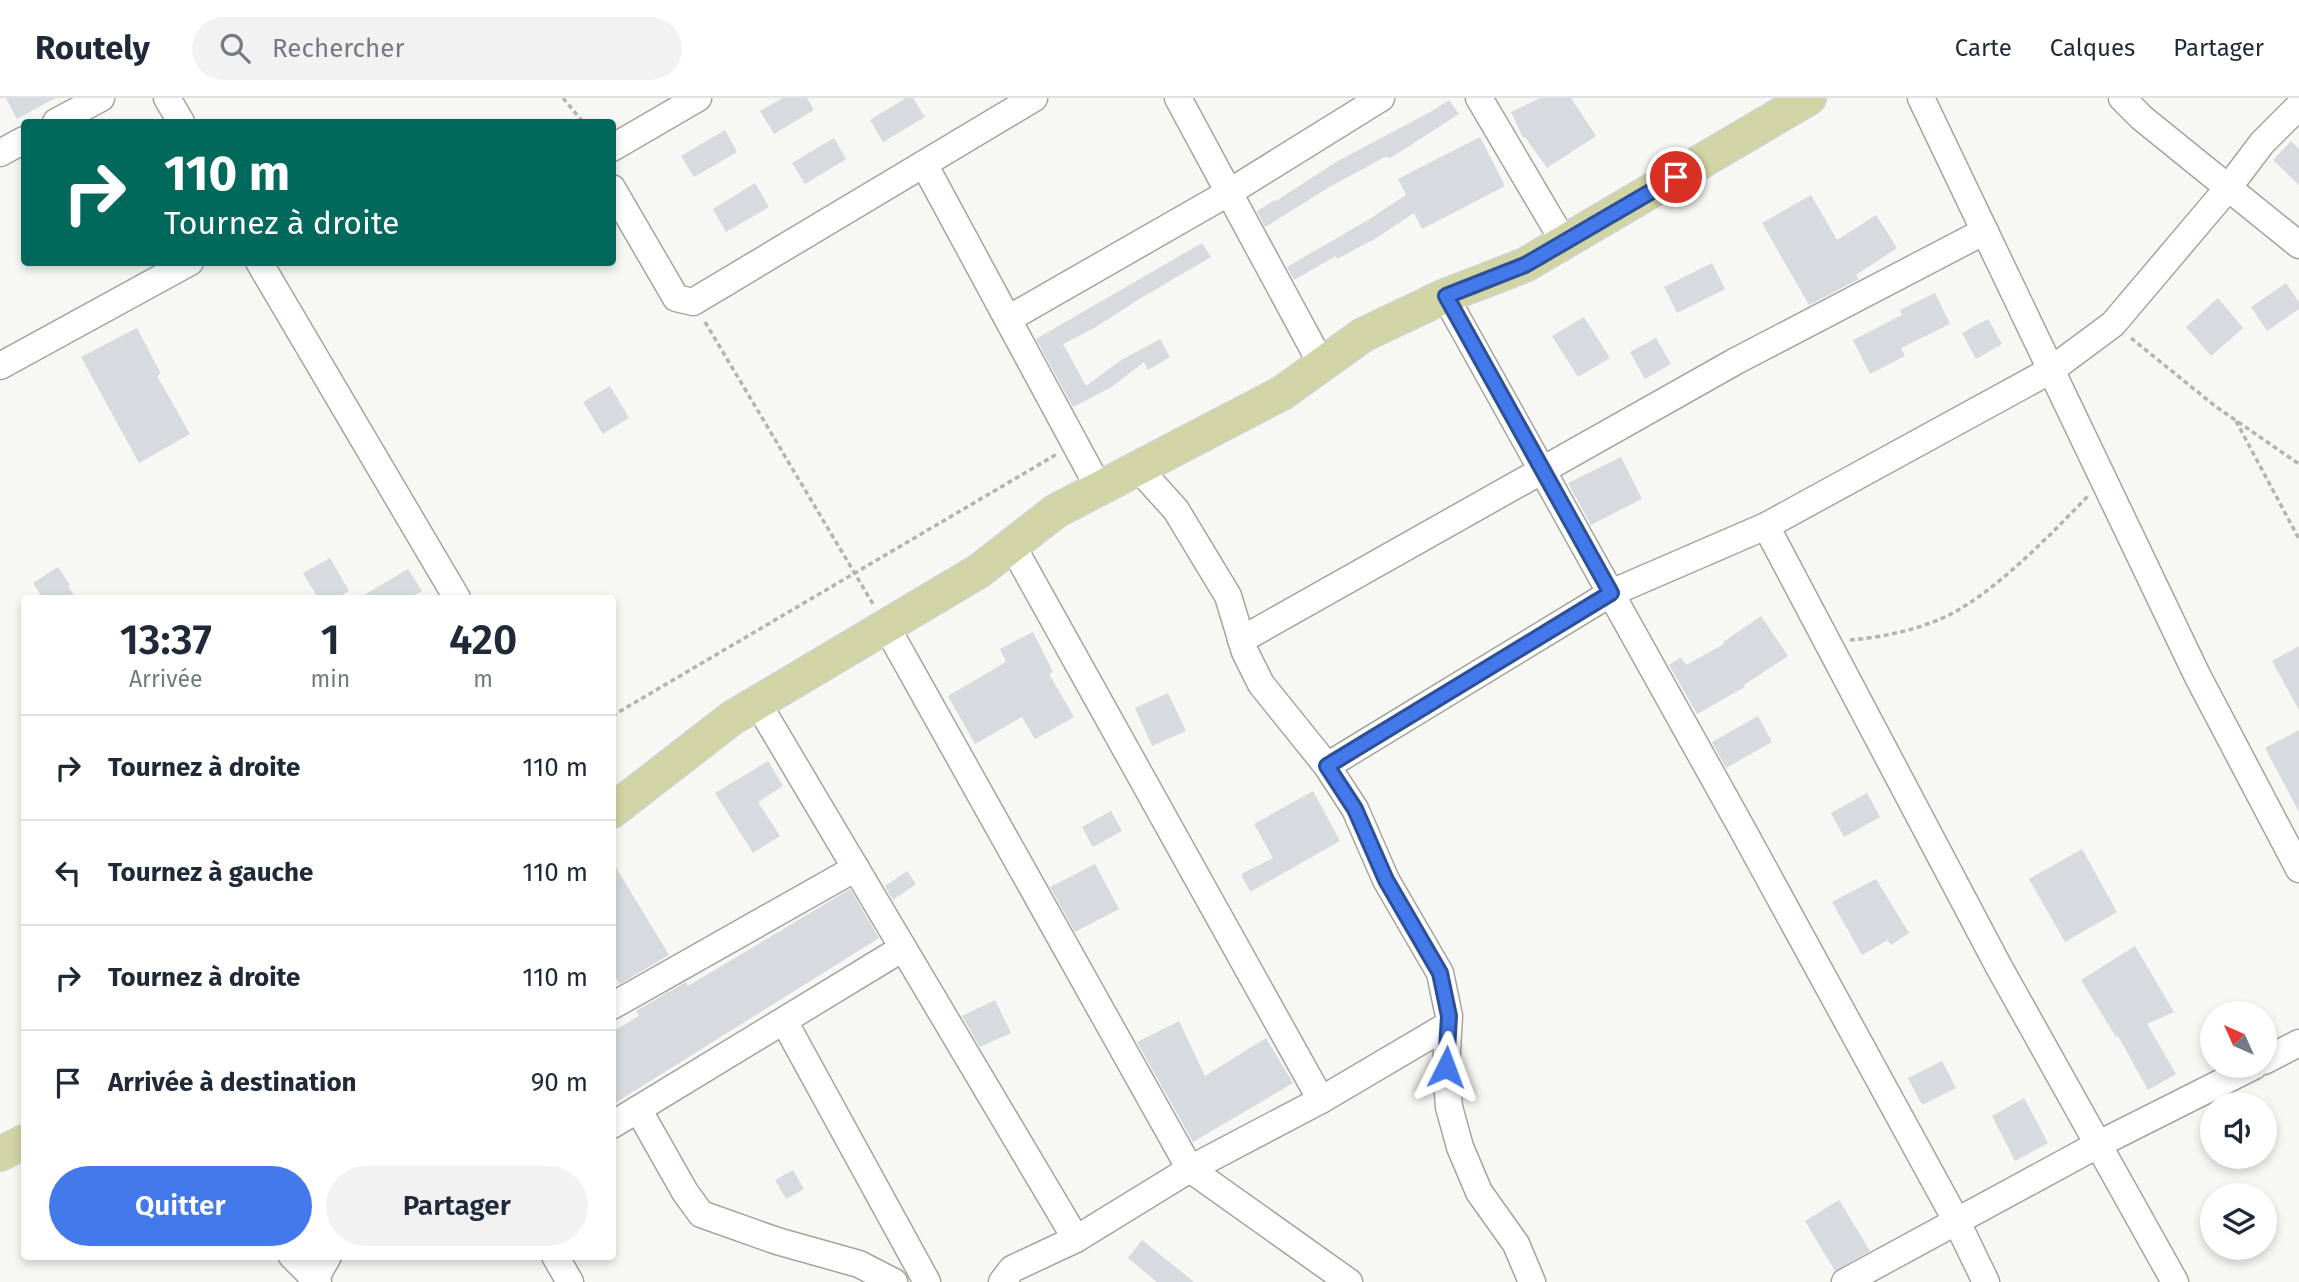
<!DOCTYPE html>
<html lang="fr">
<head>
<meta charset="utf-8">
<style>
	body { margin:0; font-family:"Fira Sans",sans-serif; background:#f2f2f3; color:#1f2937; height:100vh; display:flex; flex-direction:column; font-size:26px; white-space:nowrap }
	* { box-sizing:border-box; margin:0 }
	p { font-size:23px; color:#747a83 }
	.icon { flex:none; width:38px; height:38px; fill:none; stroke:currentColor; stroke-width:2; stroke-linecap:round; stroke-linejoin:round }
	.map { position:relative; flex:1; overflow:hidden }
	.sheet { position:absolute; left:21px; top:497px; width:595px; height:665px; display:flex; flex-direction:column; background:#fff; border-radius:7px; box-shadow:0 4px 10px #0003 }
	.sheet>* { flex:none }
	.guide { position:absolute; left:21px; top:21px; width:595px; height:147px; border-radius:7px; box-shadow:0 4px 10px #0003; background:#00695c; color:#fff; overflow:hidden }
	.needle { width:46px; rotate:315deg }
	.fabs { position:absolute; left:2200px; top:903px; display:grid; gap:14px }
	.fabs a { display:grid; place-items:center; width:77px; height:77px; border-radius:50%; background:#fff; box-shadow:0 4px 10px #0003; font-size:35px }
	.pin { position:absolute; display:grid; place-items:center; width:60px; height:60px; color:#fff; margin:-30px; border:4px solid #fff; border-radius:50%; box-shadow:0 2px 7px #0007 }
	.me { position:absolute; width:77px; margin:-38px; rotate:3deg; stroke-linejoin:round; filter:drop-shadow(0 0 5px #0008) }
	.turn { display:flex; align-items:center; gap:24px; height:147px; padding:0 28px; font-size:32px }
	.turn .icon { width:91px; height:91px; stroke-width:2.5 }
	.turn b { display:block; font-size:49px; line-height:60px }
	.eta { display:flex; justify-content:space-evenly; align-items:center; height:119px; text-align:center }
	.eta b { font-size:42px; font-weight:600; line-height:49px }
	.cta { display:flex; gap:14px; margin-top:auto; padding:14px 28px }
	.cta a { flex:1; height:80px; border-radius:42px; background:#4379ea; color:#fff; font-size:28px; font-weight:600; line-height:80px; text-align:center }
	.cta a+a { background:#f2f2f3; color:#1f2937 }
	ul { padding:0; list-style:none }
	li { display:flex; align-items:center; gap:21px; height:105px; padding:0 28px; border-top:2px solid #e0e1e3 }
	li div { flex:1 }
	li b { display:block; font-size:26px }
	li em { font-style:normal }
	header { display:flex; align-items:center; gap:42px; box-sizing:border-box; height:98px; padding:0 35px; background:#fff; border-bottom:2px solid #e0e1e3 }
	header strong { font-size:33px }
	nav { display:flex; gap:38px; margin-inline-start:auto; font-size:24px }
	.search { width:490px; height:63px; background:#f2f2f3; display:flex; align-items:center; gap:18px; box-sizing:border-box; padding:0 24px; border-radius:38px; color:#747a83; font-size:26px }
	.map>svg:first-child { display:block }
	.building { fill:#d7dadf }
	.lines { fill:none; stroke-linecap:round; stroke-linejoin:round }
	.minor-casing { stroke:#a5a5a0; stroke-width:29 }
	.major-casing { stroke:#d2d2d2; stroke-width:36 }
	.path { stroke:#b3b4b0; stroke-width:3.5; stroke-dasharray:5 3.5; stroke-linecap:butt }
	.minor { stroke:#fff; stroke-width:26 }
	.major { stroke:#d1d4a4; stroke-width:33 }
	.route-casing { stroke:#2c4f98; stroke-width:18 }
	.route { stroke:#4379ea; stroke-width:12 }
</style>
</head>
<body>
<header>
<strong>Routely</strong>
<div class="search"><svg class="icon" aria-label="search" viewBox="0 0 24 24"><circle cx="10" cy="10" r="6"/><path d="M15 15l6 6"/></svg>Rechercher</div>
<nav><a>Carte</a><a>Calques</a><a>Partager</a></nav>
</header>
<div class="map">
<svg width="2299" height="1184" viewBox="0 0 2299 1184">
	<rect width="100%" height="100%" fill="#f7f8f3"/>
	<!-- building -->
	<g class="building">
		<polygon points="6,0 55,0 17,21"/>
		<polygon points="783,0 807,0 814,12 774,36 760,13"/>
		<polygon points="906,0 913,0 925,19 883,44 870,22"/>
		<polygon points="1540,0 1571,0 1596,38 1547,70 1525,39 1523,40 1511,14"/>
		<polygon points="1449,2 1459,16 1389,61 1387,58 1331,88 1265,129 1257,113 1275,102 1276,103 1336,64 1432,13"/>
		<polygon points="725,32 737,54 694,79 681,58"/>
		<polygon points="1480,39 1505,88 1422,131 1414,115 1378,139 1337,161 1336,158 1294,182 1287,169 1368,122 1406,97 1398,81"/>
		<polygon points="834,40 846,61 805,86 792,65"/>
		<polygon points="2291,43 2299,51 2299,87 2273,62"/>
		<polygon points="755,85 769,109 726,134 713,111"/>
		<polygon points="1811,97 1837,142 1876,117 1897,150 1856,177 1859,181 1809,207 1762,125"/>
		<polygon points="1202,145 1211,159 1141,200 1096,229 1063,246 1086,288 1118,264 1160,241 1170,259 1148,272 1144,264 1110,290 1073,309 1036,241"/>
		<polygon points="1712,165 1725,191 1677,215 1664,189"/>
		<polygon points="2286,185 2299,204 2299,211 2267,233 2251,209"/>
		<polygon points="1935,195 1950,226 1901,250 1905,258 1870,276 1853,242 1902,217 1900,212"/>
		<polygon points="2218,200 2243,230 2211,258 2186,229"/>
		<polygon points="1584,219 1610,260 1578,279 1552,238"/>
		<polygon points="1988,221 2002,246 1976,261 1962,235"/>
		<polygon points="137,230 161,276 157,278 190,336 139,365 81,259"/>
		<polygon points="1656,240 1671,266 1645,281 1630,254"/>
		<polygon points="610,288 629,320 603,336 583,304"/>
		<polygon points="1621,359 1642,401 1591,427 1568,385"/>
		<polygon points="330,460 349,493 337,500 318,500 303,475"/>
		<polygon points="58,469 70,487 68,488 76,500 43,500 33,485"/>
		<polygon points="408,471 422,493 409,500 359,500"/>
		<polygon points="1761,518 1788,558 1744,587 1745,589 1697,616 1669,567 1681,559 1686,567 1724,546 1723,544"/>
		<polygon points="1033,534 1053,574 1049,576 1074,619 1035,641 1022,619 975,646 948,598 1006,564 1000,551"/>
		<polygon points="2299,548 2299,612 2272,563"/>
		<polygon points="1168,595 1186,633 1152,648 1135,610"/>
		<polygon points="1758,618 1772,644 1726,670 1712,644"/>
		<polygon points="2299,632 2299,714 2265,650"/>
		<polygon points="768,663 783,688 758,704 780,738 753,755 715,695"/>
		<polygon points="1313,693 1340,743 1250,794 1241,776 1273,760 1254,726"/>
		<polygon points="1867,695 1880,719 1844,739 1831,715"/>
		<polygon points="1111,713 1122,733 1093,749 1082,729"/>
		<polygon points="2082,751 2117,814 2065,844 2029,781"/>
		<polygon points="612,763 669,857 620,886 612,874"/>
		<polygon points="1095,766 1119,811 1075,834 1050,789"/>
		<polygon points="907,773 916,786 893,802 885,788"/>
		<polygon points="1876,781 1909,835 1891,847 1888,842 1862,857 1832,804"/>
		<polygon points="850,791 879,840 612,1007 612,934 639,918 636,913 686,884 688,888"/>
		<polygon points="2135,848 2174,914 2147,926 2176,976 2148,992 2118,938 2116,939 2081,882"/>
		<polygon points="995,902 1011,935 980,949 962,918"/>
		<polygon points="1179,923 1205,978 1266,940 1293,985 1193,1044 1137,944"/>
		<polygon points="1942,963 1956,990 1922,1007 1908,980"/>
		<polygon points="2024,1000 2048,1045 2015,1063 1992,1018"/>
		<polygon points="793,1072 804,1091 786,1101 775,1082"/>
		<polygon points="1839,1102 1870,1153 1835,1173 1805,1123"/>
		<polygon points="1142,1142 1194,1184 1157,1184 1128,1160"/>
	</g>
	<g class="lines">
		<!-- minor casing -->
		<g class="minor-casing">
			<g id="minor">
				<polyline points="167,0 181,24"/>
				<polyline points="1178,0 1322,267"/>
				<polyline points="1479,0 1564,144"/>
				<polyline points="1921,0 2197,577 2299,771"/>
				<polyline points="2122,0 2142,20 2299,147"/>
				<polyline points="56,24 101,0"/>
				<polyline points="612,50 698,0"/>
				<polyline points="0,55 24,42"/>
				<polyline points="924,66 1100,392"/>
				<polyline points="612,90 676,200 693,204 1034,0"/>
				<polyline points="259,164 457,500"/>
				<polyline points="1445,198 1740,727 1956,1122 1986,1184"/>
				<polyline points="1008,221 1228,95 1381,0"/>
				<polyline points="0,268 190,164"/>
				<polyline points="1139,371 1176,412 1228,498 1245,554 1261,586 1327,668 1355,711 1386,782 1440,875 1449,918 1446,969 1449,1009 1460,1049 1479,1094 1516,1146 1532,1184"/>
				<polyline points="1766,428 1999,869 2175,1184"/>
				<polyline points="1012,447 1321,1002"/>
				<polyline points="886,528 1190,1071 1349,1184"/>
				<polyline points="1241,542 1736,263 1985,133"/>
				<polyline points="757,604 1076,1141"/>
				<polyline points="1327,668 1611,495 1766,428 2051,272 2113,226 2228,90 2262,45 2299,8"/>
				<polyline points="612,908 856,770"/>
				<polyline points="784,923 927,1184"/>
				<polyline points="2264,963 2299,945"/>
				<polyline points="638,1011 685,1094 701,1116 777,1143 859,1166 894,1184"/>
				<polyline points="612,1027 903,850"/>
				<polyline points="292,1158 318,1184"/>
				<polyline points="555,1158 570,1184"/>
				<polyline points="315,1181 328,1158"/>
				<polyline points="1002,1184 1012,1171 1076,1141 1190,1071 1321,1002 1448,927"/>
				<polyline points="1845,1184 2099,1046 2254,968"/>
			</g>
		</g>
		<!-- major casing -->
		<g class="major-casing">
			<g id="major">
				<polyline points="612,713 732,620 979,473 1056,413 1282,295 1363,237 1445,198 1525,167 1809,0"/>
				<polyline points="0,1056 24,1044"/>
			</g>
		</g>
		<!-- path -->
		<g class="path">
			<polyline points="563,0 583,24"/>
			<polyline points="705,224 873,506"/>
			<polyline points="2131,240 2215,308 2299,366"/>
			<polyline points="2236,323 2299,441"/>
			<path d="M1850,542C1887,539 1932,529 1963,509C2007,482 2052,435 2088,398"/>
			<polyline points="612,618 1057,356"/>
		</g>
		<!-- minor -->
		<use href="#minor" class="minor"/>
		<!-- major -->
		<use href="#major" class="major"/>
	</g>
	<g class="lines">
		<!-- route casing -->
		<g class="route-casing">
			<polyline id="route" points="1446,969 1449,918 1440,875 1386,782 1355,711 1327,668 1611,495 1446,198 1525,167 1676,79"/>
		</g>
		<!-- route -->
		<use href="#route" class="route"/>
	</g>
</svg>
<div class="fabs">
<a><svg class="needle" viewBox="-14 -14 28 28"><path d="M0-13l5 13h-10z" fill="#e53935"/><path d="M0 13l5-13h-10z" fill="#747a83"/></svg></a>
<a><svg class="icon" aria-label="sound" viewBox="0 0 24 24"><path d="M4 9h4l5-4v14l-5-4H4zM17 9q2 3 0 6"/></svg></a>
<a><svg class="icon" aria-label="layers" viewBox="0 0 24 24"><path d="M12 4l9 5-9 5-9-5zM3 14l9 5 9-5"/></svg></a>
</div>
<div class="pin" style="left:1676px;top:79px;background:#d93025"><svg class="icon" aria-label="arrive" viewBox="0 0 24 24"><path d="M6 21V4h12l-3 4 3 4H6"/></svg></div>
<svg class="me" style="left:1446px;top:969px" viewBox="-20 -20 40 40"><path d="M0-17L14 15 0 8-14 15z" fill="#4379ea" stroke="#fff" stroke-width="4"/></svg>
<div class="guide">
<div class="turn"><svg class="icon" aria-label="right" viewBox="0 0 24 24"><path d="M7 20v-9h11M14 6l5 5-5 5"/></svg><div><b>110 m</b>Tournez à droite</div></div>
</div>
<section class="sheet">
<div class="eta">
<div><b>13:37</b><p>Arrivée</p></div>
<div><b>1</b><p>min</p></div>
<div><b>420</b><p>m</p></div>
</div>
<ul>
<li><svg class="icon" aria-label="right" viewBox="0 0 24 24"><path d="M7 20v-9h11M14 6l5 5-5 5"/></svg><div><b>Tournez à droite</b></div><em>110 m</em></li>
<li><svg class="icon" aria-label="left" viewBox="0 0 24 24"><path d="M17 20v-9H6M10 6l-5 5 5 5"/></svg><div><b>Tournez à gauche</b></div><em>110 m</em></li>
<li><svg class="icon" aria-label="right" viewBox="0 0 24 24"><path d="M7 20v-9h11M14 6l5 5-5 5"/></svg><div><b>Tournez à droite</b></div><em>110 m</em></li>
<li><svg class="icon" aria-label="arrive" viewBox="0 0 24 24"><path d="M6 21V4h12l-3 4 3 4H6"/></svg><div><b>Arrivée à destination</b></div><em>90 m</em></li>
</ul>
<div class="cta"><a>Quitter</a><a>Partager</a></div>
</section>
</div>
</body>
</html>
